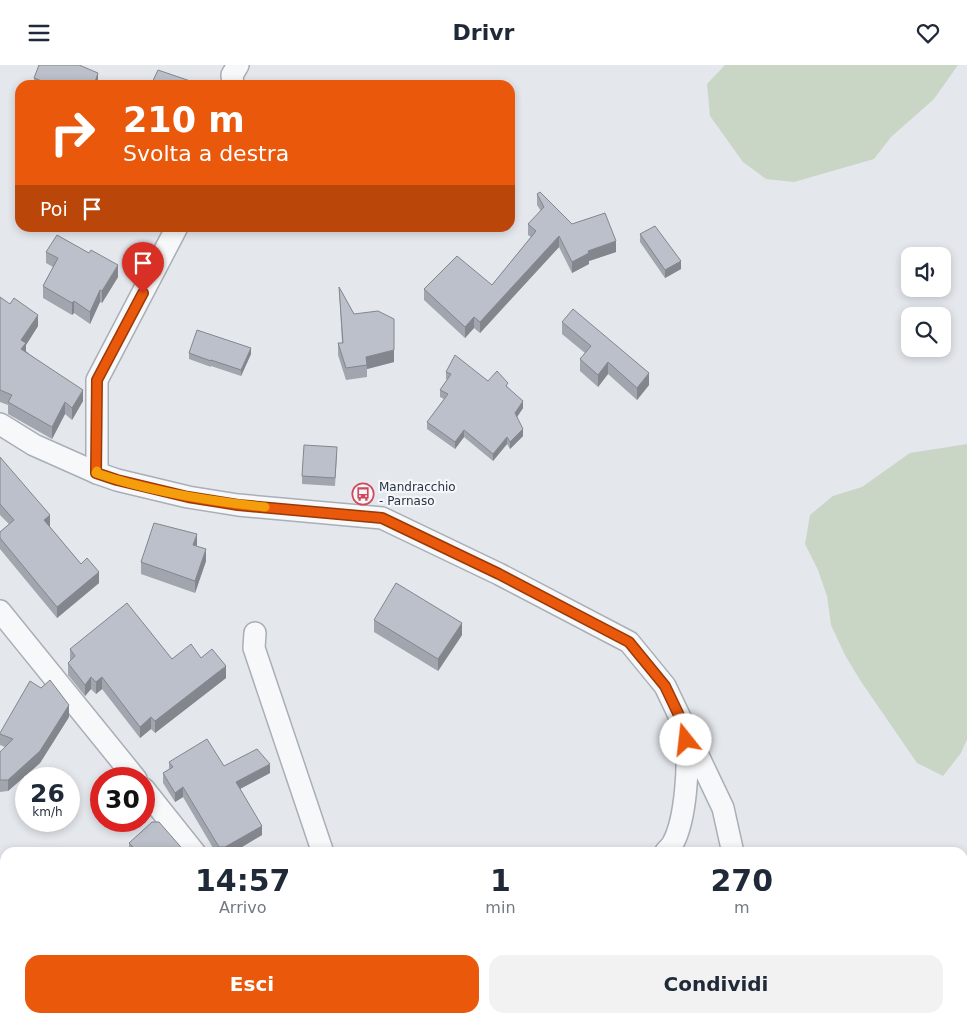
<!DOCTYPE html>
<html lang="it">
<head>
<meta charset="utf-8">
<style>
	body { margin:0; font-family:"DejaVu Sans",sans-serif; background:#f2f2f3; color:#1f2937; height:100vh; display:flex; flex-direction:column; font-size:19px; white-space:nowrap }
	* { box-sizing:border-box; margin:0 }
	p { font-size:16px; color:#747a83 }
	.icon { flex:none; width:28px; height:28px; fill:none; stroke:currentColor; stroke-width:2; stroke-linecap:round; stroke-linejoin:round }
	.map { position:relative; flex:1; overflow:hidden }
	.drawer { position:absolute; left:0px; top:782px; width:968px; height:176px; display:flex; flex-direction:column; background:#fff; border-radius:15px 15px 0 0; box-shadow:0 2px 8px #0003 }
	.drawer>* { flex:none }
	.hud { position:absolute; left:15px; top:15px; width:500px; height:152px; border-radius:15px; box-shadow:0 2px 8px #0003; background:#ea580c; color:#fff; overflow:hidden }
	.buttons { position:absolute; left:901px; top:182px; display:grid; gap:10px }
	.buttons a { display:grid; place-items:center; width:50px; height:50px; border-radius:10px; background:#fff; box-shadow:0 2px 8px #0003; font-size:25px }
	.speed { position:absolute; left:15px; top:702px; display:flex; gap:10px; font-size:25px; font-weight:700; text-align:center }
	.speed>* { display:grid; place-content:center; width:65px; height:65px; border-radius:50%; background:#fff; box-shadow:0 2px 8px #0003; line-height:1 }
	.speed small { font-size:12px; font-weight:400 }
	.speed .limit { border:8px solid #d22; background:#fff; color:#111 }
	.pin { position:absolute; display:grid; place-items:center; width:42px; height:42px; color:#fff; margin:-51px -21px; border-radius:50% 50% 50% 0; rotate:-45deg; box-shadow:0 0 5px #0007 }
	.pin .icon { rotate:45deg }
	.me { position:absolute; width:55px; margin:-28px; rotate:344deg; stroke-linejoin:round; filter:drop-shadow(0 0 4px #0008) }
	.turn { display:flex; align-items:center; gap:18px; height:105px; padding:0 25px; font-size:22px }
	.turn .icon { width:65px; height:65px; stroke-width:2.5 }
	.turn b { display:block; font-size:35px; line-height:42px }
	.then { display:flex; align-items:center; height:48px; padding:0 25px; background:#0003; gap:10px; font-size:19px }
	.eta { display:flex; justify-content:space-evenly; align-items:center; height:85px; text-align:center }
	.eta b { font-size:30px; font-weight:700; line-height:35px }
	.button { display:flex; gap:10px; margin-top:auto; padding:10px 25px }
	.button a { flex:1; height:58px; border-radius:15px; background:#ea580c; color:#fff; font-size:20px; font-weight:700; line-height:58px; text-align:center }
	.button a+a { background:#f2f2f3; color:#1f2937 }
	header { display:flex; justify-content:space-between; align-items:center; height:65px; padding:0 25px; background:#fff; font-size:22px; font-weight:700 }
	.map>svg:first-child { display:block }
	.green { fill:#c9d6c5 }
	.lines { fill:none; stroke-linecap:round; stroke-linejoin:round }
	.minor-casing { stroke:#a9aeb7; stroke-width:24 }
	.minor { stroke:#f7f8fa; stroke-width:21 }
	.wall { fill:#a1a5ae }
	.shaded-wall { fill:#83868d }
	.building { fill:#bbc0ca; stroke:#83868d }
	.route-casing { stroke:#983908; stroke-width:12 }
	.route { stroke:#ea580c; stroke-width:9 }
	.slow { stroke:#f59e0b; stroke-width:9 }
	.labels { text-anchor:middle; stroke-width:4.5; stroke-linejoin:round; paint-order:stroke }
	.poi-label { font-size:12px; fill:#2b3445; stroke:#f4f6f9; text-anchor:start }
</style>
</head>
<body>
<header><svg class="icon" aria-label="menu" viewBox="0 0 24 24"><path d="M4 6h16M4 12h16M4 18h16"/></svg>Drivr<svg class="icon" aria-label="heart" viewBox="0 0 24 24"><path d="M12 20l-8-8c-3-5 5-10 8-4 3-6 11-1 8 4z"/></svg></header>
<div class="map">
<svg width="967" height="958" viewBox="0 0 967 958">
	<rect width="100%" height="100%" fill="#e4e7ec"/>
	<!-- green -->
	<g class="green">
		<polygon points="725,0 958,0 934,34 891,72 874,94 794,117 766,114 743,97 710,51 707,19"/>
		<polygon points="967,379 967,674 961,688 943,711 917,698 860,615 845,590 831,560 827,531 818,505 805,479 810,450 833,431 862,422 910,388"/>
	</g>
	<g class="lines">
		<!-- minor casing -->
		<g class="minor-casing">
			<g id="minor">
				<polyline points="233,20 232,10 238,0"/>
				<polyline points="0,359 34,380 97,408 117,415 188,432 238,440 382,453 499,509 629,577 665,621 723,743 733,788"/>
				<polyline points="97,408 97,315 177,162"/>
				<polyline points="0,546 136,714"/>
				<polyline points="255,568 254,583 323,788"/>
				<polyline points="144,724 195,788"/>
				<path d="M665,788C667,785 671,782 673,778C686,754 689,700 686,672"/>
				<polyline points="293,954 294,958"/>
				<polyline points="382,954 383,958"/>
				<polyline points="845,954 849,958"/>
				<polyline points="521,958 524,954"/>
			</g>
		</g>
		<!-- minor -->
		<use href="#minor" class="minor"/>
	</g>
	<!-- wall -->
	<g class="wall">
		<polygon points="98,8 98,20 34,20 34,13"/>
		<polygon points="537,129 572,159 616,187 589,196 589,199 572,208 559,182 480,268 474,263 465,273 424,235 424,224 492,220 531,172 528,170 528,159 541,146 537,140"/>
		<polygon points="640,169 681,204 665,213 640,177"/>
		<polygon points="46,187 118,212 102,238 100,237 90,259 74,248 72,250 43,233 43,221 53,202 46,198"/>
		<polygon points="339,222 354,249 394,254 394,297 367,304 367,312 346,315 338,290 338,278 342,278"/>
		<polygon points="0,232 38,261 26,280 26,286 83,336 72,355 65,349 52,374 8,349 8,340 0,337"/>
		<polygon points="562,257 649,320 637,335 608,309 598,322 580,306 580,294 585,288 562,269"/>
		<polygon points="189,288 251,289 241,311 211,301 211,302 189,294"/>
		<polygon points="446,307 488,316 508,322 523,343 517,352 523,371 510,384 507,379 493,396 464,372 455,384 427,364 427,357 444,334 440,332 440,325 448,315 446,314"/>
		<polygon points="337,390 335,421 302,419 302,411"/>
		<polygon points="0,392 50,461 50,462 81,499 99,518 57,553 0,484 0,467 9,459 0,450"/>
		<polygon points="196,481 206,496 195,528 141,509 141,497"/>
		<polygon points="374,555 462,570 438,606 374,567"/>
		<polygon points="70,584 172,594 201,593 226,613 155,668 151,664 140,673 102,624 96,629 91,624 85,631 68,610 68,598 70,596"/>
		<polygon points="69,652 40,698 8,726 0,727 0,687 5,682 0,680 0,668"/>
		<polygon points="169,697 224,701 270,708 240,724 262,770 232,788 216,788 183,732 175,737 163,718 163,708 169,704"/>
		<polygon points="129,778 186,788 129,786"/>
		<polygon points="224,954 258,954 245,958 237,958 236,956 231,958 226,958"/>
	</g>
	<!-- shaded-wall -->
	<g class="shaded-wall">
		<polygon points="98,8 98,20 94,20"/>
		<polygon points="559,171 559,182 480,268 480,257"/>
		<polygon points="616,176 616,187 589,196 589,199 572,208 572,197 588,186"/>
		<polygon points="681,196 681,204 665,213 665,205"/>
		<polygon points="118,200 118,212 102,238 102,226"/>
		<polygon points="100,225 100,237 90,259 90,247"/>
		<polygon points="74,236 74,248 72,250 72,238"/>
		<polygon points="38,250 38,261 26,280 26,289 21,295 21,275"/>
		<polygon points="474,252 474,263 465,273 465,262"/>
		<polygon points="251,283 251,289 241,311 241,305"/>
		<polygon points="394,285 394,297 367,304 366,292"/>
		<polygon points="608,297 608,309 598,322 598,310"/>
		<polygon points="649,308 649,320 637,335 637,323"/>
		<polygon points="83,325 83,336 72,355 72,343"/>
		<polygon points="523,336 523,343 515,355 515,348"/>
		<polygon points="65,337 65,349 52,374 52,362"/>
		<polygon points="523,364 523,371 510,384 510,377"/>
		<polygon points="464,365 464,372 455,384 455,377"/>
		<polygon points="507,372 507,379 493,396 493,389"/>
		<polygon points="50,450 50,461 44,466 44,455"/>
		<polygon points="197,469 197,481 193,480"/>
		<polygon points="206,484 206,496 195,528 195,516"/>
		<polygon points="99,507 99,518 57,553 57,542"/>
		<polygon points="462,558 462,570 438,606 438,594"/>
		<polygon points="226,601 226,613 155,668 155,656"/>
		<polygon points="91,612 91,624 85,631 85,620"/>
		<polygon points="102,612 102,624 96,629 96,617"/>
		<polygon points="69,640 69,652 40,698 8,726 8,715"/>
		<polygon points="151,652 151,664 140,673 140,662"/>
		<polygon points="270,699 270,708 236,726 236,717"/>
		<polygon points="183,722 183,732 175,737 175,728"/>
		<polygon points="262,761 262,770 232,788 225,788 225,782"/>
		<polygon points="226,954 236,954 236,956 231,958 226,958"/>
		<polygon points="237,954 258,954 245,958 237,958"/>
	</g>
	<!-- building -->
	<g class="building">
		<polygon points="39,0 79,0 98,8 94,20 52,20 34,13"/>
		<polygon points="158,5 202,20 151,20"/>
		<polygon points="540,127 572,159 605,148 616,176 588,186 589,188 572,197 559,171 480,257 474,252 465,262 424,224 457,191 492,220 536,166 528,159 544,142 537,129"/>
		<polygon points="655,161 681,196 665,205 640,169"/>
		<polygon points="57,170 89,188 91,185 118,200 102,226 100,225 90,247 74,236 72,238 43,221 58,193 46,187"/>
		<polygon points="339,222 354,249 378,246 394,254 394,285 366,292 367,300 346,303 338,278 343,278"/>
		<polygon points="0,232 10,239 14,233 38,250 21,275 26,278 21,284 83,325 72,343 65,337 52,362 8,337 12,330 0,325"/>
		<polygon points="573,244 649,308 637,323 608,297 598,310 580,294 591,281 562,257"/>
		<polygon points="197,265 251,283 241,305 211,295 211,296 189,288"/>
		<polygon points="455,290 488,316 497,306 508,318 506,321 523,336 515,348 523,364 510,377 507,372 493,389 464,365 455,377 427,357 448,329 440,325 451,309 446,307"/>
		<polygon points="304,380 337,382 335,413 302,411"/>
		<polygon points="0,392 50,450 44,455 81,499 87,493 99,507 57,542 0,473 0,467 14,455 0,439"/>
		<polygon points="154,458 197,469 193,480 206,484 195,516 141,497"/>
		<polygon points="396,518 462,558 438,594 374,555"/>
		<polygon points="127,538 172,594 191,579 201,593 212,584 226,601 155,656 151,652 140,662 102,612 96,617 91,612 85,620 68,598 75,591 70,584"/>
		<polygon points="50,615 69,640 40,686 8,715 0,715 0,687 13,674 0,669 0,668 30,616 41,623"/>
		<polygon points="207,674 224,701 257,684 270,699 236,717 262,761 225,782 219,782 183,722 175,728 163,708 173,702 169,697"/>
		<polygon points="152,757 159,757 186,788 127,788 133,782 129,778"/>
		<polygon points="20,954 92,954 94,958 10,958"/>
	</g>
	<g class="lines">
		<!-- route casing -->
		<g class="route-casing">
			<polyline id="route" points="143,228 97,315 96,408 117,415 188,432 238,440 382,453 499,509 629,577 665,621 685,663 686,675"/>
		</g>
		<!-- route -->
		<use href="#route" class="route"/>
		<!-- slow -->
		<path class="slow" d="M97,406L96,408C150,427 209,436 265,442"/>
	</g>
	<!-- icons -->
	<defs>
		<g id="bus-ring" transform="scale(1.125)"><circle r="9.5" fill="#f4f6f9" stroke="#d1495b" stroke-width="1.5"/><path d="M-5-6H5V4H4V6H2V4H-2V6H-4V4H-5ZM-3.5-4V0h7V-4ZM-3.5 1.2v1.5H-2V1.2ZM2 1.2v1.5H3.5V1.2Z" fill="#d1495b"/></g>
	</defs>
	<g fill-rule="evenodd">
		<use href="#bus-ring" x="363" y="429"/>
	</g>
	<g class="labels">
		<!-- poi labels -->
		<g class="poi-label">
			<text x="379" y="426">Mandracchio<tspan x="379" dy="14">- Parnaso</tspan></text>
		</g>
	</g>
</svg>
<div class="buttons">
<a><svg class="icon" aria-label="sound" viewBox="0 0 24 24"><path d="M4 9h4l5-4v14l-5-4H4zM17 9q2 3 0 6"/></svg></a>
<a><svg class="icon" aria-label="search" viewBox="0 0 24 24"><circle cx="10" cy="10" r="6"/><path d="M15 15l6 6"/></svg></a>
</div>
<div class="speed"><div>26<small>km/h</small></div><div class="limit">30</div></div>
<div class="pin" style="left:143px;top:228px;background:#d93025"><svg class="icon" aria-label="arrive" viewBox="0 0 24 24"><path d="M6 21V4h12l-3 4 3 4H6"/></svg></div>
<svg class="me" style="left:686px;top:675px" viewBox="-20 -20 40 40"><circle r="19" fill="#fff"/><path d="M0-13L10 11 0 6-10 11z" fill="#ea580c"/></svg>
<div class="hud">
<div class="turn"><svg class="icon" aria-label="right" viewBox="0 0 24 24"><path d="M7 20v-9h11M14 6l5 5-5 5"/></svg><div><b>210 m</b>Svolta a destra</div></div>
<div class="then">Poi<svg class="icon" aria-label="arrive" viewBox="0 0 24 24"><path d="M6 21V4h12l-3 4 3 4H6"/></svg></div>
</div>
<section class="drawer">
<div class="eta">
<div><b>14:57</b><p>Arrivo</p></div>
<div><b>1</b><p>min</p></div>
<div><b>270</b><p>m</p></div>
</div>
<div class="button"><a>Esci</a><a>Condividi</a></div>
</section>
</div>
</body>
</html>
